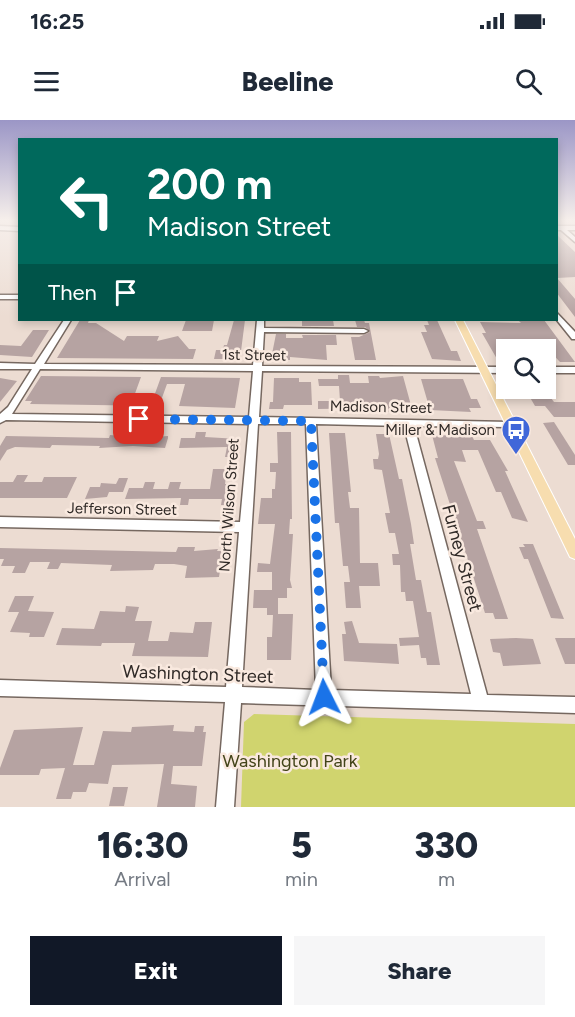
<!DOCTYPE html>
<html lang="en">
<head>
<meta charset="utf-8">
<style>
	body { margin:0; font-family:Figtree,sans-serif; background:#f6f6f7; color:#1f2937; height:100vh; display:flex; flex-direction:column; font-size:22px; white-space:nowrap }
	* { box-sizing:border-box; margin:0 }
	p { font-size:20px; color:#747a83 }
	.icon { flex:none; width:33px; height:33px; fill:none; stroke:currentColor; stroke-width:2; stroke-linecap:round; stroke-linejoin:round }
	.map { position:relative; height:687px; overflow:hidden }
	.panel { display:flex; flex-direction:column; background:#fff; flex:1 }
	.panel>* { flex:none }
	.banner { position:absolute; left:18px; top:18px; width:540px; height:183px; border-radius:0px; box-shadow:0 3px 9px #0003; background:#00695c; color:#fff; overflow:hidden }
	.controls { position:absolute; left:496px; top:219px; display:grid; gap:12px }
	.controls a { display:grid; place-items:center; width:60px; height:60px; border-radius:0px; background:#fff; box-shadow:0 3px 9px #0003; font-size:30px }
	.pin { position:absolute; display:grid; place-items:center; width:51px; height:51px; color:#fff; margin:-26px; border-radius:12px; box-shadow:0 3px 9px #0006 }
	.me { position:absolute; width:66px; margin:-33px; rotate:357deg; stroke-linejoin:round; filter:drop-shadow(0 0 4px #0008) }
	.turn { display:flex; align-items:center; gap:21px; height:126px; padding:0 30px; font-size:27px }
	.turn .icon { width:78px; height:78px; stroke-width:2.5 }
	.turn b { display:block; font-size:42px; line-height:51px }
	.then { display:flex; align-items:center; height:57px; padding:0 30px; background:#0003; gap:12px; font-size:22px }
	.eta { display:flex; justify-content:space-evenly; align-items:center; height:102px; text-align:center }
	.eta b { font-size:36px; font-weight:800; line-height:42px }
	.action { display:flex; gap:12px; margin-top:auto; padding:12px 30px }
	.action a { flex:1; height:69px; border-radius:0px; background:#111827; color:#fff; font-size:24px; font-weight:800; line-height:69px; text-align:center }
	.action a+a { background:#f6f6f7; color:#1f2937 }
	.status { display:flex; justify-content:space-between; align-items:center; height:42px; padding:0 30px; background:#fff; direction:ltr }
	.status svg { height:16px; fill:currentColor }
	header { display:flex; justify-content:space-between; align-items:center; height:78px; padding:0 30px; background:#fff; font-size:27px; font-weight:800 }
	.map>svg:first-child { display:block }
	.green { fill:#d0d46e }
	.building { fill:#b6a3a2 }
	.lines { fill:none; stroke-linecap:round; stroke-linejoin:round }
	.minor-casing { stroke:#766860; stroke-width:3 }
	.major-casing { stroke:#fff; stroke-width:2 }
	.minor { fill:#fff; fill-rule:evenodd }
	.major { fill:#f7ddaf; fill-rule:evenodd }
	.route { stroke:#1a73e8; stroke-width:10; stroke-dasharray:0 18 }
	.labels { text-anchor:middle; stroke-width:5; stroke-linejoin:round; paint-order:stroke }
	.street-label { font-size:15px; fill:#302a27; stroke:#f9e9df }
	.poi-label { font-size:15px; fill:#302a27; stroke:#f9e9df; text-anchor:end }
	.near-street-label { font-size:18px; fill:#302a27; stroke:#f9e9df }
	.near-park-label { font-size:18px; fill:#434419; stroke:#f9e9df }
</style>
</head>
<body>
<div class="status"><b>16:25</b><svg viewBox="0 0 49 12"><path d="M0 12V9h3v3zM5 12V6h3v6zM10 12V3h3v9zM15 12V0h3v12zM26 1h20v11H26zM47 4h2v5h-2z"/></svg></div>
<header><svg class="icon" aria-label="menu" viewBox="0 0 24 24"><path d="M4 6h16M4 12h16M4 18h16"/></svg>Beeline<svg class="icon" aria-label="search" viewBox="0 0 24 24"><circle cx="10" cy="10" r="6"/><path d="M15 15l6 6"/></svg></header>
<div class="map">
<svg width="575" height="687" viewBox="0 0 575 687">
	<rect width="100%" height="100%" fill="#ecdcd2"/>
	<!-- green -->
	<polygon class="green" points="254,594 575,604 575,687 241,687 244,602"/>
	<!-- building -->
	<g class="building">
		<polygon points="556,114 575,132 575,157 557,158 575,179 575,197 556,172"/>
		<polygon points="80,200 89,200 88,203 96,203 124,221 127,216 159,216 157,221 178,216 189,229 196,229 193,239 57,238"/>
		<polygon points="186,200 214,200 212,211 182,211"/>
		<polygon points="234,200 245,200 240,239 214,239 216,230 223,230 224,225 227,225"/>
		<polygon points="302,200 333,200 334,206 302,206"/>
		<polygon points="355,200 364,200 365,203 369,203 376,240 355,240 351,217 359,217 370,212 365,207 357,207"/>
		<polygon points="427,200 437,200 451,231 457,231 461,241 432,239 421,212 427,212 424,205 429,205"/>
		<polygon points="518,200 544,200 575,242 560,242 545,226 507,226 507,239 497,239 482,213 486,213 480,202 521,203"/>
		<polygon points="33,210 49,210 32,237 0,235 0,225 21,226"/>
		<polygon points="276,214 286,214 286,218 303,218 302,215 336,215 337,225 326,225 327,240 290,237 290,240 275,240 275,234 272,234"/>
		<polygon points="338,255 349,255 350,263 369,263 368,256 379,256 380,258 403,256 412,289 399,289 400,292 376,291 375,288 318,289 318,281 340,281 339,266 319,266 318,259 338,259"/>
		<polygon points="41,256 141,257 133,279 153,279 161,257 240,258 235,288 179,286 185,264 167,264 159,286 30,284 32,281 25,281"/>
		<polygon points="0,258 17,261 0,282"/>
		<polygon points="274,258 299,258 299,262 311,262 312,285 284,285 283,289 269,289 270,282 273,282"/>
		<polygon points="421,259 463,259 471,279 477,279 481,288 469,288 471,292 430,290"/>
		<polygon points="528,274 548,274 554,282 575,282 575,297 554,297 545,286 535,286"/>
		<polygon points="554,302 575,335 575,345 568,345 543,303"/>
		<polygon points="196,312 206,312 205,317 239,319 236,337 225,337 227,327 179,328 181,318 195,318"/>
		<polygon points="277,312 291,312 292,399 290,399 289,414 293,414 290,460 292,468 287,468 287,478 278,478 278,494 293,494 291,540 267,540 267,517 272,517 273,495 267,495 267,488 253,488 254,470 272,470 272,452 257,452 258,443 270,444 275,404 258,404 261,378 272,378 272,369 275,369 276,352 270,352 270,343 278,343"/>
		<polygon points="329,313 345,313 351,372 348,372 350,388 359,388 360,443 378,443 380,466 359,466 361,488 346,488 344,462 350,462 348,446 343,446 339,403 335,403"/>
		<polygon points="376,314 389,314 399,359 402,359 411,404 414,424 410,424 416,460 421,460 427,492 431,492 440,545 427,545 426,538 421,538 419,525 400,526 399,518 419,517 413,481 406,481 405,472 401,472 400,445 393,445 392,434 399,434 395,413 389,413 385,393 390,393 382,350 374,349 373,339 378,339 379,334"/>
		<polygon points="110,315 142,318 168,316 168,318 165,328 133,326 99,328 100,326 52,325 50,328 15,327 7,330 0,341 0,326 6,316 109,318"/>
		<polygon points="432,315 472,316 474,320 490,320 508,351 505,351 528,402 512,398 501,372 496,372 478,330 462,330 466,342 454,341 477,401 483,401 486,409 477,409 508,499 495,499 493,493 485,493 435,338 438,338"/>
		<polygon points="213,349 227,349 225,364 234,364 231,385 221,385 222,379 189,379 188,385 180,385 181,378 125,379 129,368 143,368 145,362 155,362 153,369 168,369 170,362 181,362 179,369 210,369"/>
		<polygon points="17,355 28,355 24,362 42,362 44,357 77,357 67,378 0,378 0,362 13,362"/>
		<polygon points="119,358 128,358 123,372 109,372 107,377 85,379 90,367 100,367 101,363 116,364"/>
		<polygon points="523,424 533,424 564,499 551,498 528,439 524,439 519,427 525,427"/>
		<polygon points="178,427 195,427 194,431 218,429 217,431 223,431 219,457 185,458 187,446 174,444 155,444 153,450 110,451 112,445 61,443 58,449 47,449 50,442 30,442 25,453 12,453 15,446 1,446 4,439 0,439 0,428 176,432"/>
		<polygon points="15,476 34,476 28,491 54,492 44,517 29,517 30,513 10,512 19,492 8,492"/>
		<polygon points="126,486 139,487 135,501 152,501 148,521 168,521 170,512 193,513 195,502 212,502 208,537 132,536 135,523 102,523 101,526 56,525 62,508 94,509 100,491 125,492"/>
		<polygon points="352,501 359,523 397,524 399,544 344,541 342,514 346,514 344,502"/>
		<polygon points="516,518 533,519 541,544 503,546 500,533 493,532 490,519"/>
		<polygon points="555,518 575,518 575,544 565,544"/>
		<polygon points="174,605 173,611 194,612 195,606 204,606 203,612 206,612 202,646 173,646 171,664 197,666 195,687 157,687 164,644 112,645 108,664 89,663 86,672 73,672 71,679 56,679 65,648 41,649 39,655 0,655 0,648 14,610 83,607 73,645 94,645 103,611 131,612 132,607"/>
		<polygon points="113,667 128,667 124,686 109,686"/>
	</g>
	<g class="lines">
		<!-- minor casing -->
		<g class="minor-casing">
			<g id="minor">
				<polygon points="0,106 20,107 20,111 0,110"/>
				<polygon points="556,106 575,106 575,110 567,110 575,117 575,122 561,110 556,110"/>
				<rect x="0" y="175" width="20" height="4"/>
				<polygon points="556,192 575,212 575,219 572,219 556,199"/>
				<path d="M64,200H71L44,244L253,245L257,200H264V208L364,209L368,211L364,213L264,212L262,246L507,247V253L262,251L259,297L513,302L515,304L513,306L510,307L414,306L487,575L575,577V593L241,583L234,687H216L225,582L0,576V560L226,567L239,412L0,407V397L240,402L249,304L6,300L0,303V294L8,287L32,249H0V243L35,244ZM40,249L253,251L249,297L12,294ZM258,304H306L316,570L242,567ZM316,304L404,306L471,574L331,570Z"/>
				<rect x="546" y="247" width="29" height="6"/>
			</g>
		</g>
		<!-- major casing -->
		<g class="major-casing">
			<polygon id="major" points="455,200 463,200 575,419 575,439 570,437"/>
		</g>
		<!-- minor -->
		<use href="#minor" class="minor"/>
		<!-- major -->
		<use href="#major" class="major"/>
	</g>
	<!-- sky -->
	<linearGradient id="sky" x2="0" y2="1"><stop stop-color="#9b96c6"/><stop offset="0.51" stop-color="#f6efeb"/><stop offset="1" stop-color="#f6efeb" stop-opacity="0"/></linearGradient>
	<rect width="575" height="196" fill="url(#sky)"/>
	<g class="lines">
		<!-- route -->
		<polyline class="route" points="139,299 311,301 324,577"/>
	</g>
	<!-- icons -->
	<defs>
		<g id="bus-pin" transform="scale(1.5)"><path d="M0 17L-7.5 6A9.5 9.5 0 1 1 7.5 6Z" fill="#4067d9" stroke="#f9e9df"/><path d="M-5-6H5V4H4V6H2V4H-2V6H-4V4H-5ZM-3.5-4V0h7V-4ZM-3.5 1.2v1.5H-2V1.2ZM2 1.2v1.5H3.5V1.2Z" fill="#fff"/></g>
	</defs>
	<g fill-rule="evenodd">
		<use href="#bus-pin" x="516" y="310"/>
	</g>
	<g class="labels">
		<!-- street labels -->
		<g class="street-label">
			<text transform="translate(254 235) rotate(1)" y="5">1st Street</text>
			<text transform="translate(381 287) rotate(1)" y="5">Madison Street</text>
			<text transform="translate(229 385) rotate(-86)" y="5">North Wilson Street</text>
			<text transform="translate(122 389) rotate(1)" y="5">Jefferson Street</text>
		</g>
		<!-- poi labels -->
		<g class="poi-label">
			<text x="495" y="315">Miller &amp; Madison</text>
		</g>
		<!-- near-street labels -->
		<g class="near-street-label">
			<text transform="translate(462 438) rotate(75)" y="6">Furney Street</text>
			<text transform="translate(198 554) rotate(2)" y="6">Washington Street</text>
		</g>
		<!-- near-park labels -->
		<g class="near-park-label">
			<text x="290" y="647">Washington Park</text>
		</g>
	</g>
</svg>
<div class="controls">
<a><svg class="icon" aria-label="search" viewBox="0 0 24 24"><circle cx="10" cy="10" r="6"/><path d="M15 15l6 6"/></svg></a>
</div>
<div class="pin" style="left:139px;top:299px;background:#d93025"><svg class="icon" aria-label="arrive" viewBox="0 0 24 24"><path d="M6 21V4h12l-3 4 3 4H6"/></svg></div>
<svg class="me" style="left:324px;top:577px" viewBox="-20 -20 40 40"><path d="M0-17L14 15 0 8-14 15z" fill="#1a73e8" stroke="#fff" stroke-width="4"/></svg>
<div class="banner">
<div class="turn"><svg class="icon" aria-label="left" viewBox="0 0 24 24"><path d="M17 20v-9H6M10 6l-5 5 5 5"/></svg><div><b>200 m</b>Madison Street</div></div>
<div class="then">Then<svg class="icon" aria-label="arrive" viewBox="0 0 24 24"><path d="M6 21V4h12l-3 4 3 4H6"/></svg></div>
</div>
</div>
<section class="panel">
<div class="eta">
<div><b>16:30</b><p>Arrival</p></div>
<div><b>5</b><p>min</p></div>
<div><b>330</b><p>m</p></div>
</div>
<div class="action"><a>Exit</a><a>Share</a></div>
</section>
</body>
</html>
